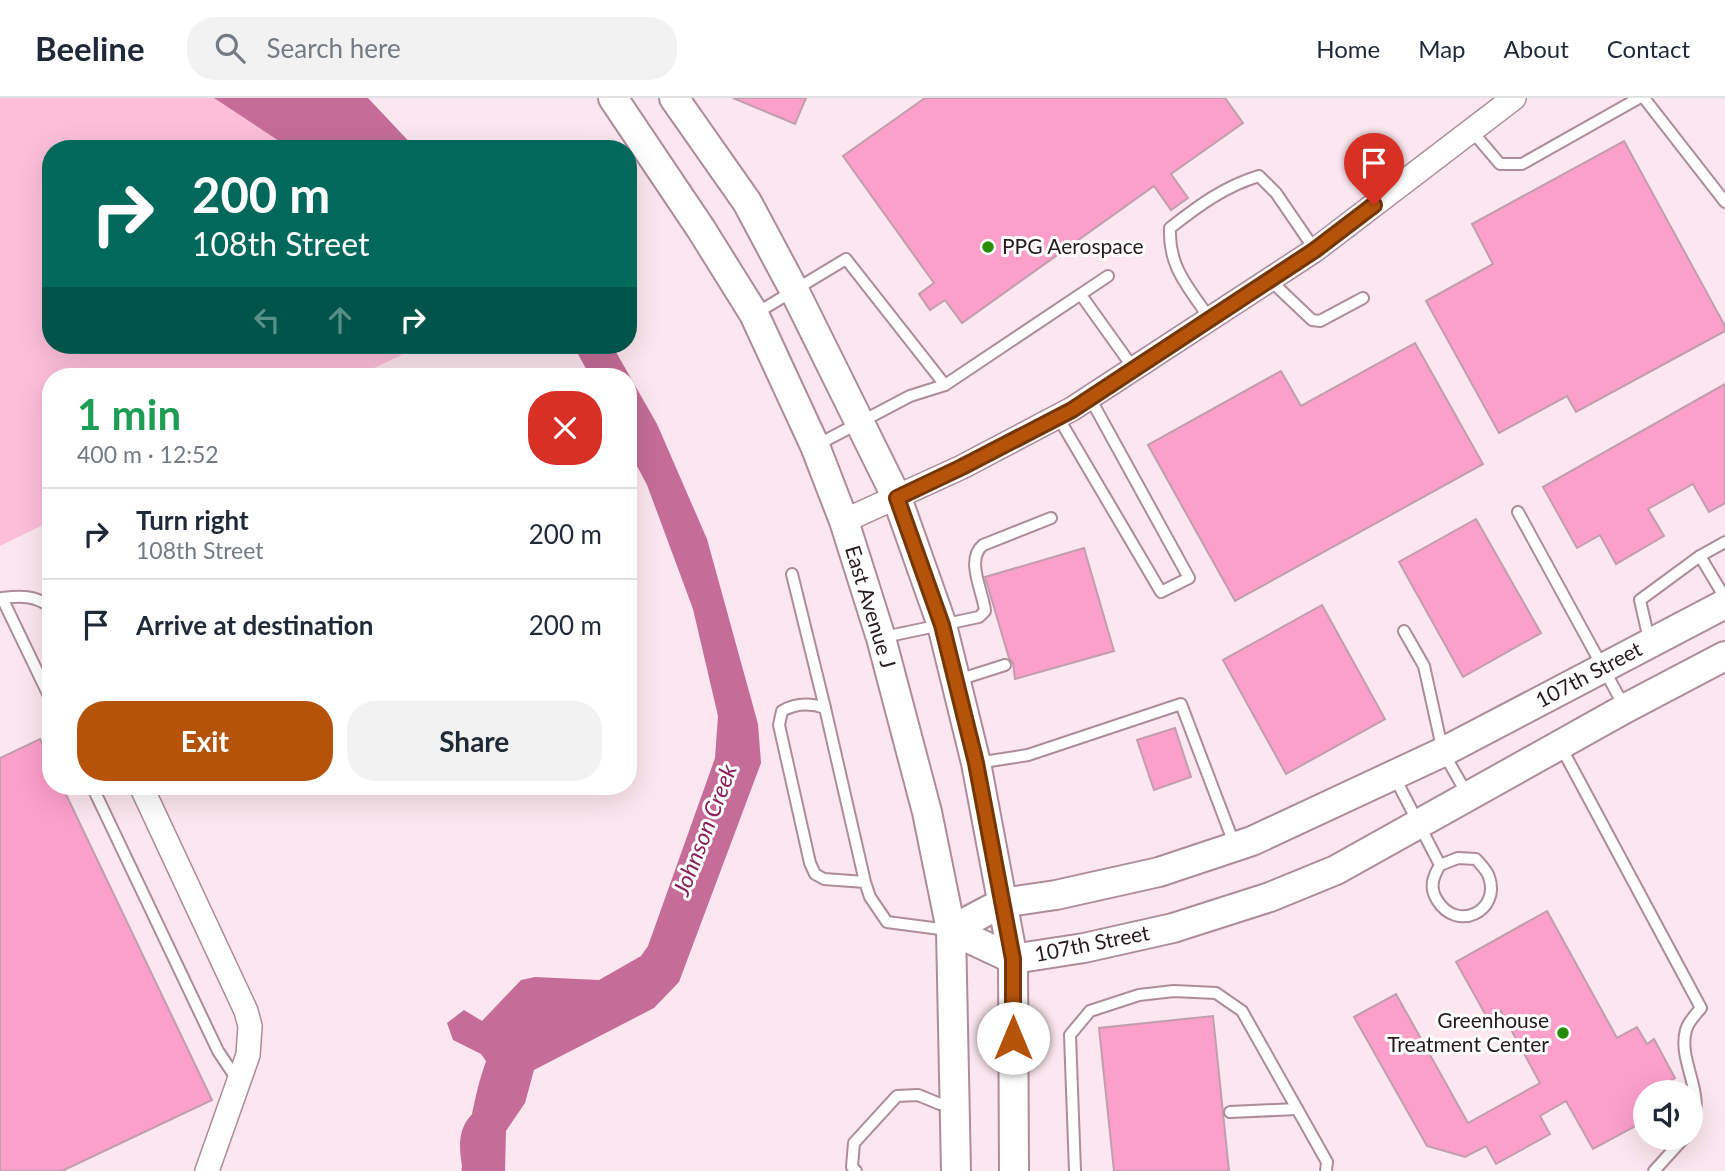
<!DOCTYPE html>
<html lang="en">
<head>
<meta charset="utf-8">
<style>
	body { margin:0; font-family:Lato,sans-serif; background:#f2f2f3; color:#1f2937; height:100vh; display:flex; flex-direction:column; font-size:26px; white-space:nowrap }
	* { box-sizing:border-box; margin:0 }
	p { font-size:23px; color:#747a83 }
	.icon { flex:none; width:38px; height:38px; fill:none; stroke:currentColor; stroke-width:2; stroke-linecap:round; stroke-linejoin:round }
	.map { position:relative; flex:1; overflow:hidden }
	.side { position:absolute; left:42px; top:270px; width:595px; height:427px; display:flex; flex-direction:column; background:#fff; border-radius:28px; box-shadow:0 7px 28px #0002 }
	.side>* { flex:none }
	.top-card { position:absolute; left:42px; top:42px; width:595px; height:214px; border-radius:28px; box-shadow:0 7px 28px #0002; background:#00695c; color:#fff; overflow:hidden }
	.buttons { position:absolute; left:1633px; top:982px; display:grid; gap:14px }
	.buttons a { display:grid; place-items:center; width:70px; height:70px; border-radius:50%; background:#fff; box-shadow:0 7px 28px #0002; font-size:35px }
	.pin { position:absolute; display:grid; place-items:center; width:60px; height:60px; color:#fff; margin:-72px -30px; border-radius:50% 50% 50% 0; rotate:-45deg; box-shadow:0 0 7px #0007 }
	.pin .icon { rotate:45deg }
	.me { position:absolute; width:77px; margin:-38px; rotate:0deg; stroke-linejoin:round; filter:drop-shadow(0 0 5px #0008) }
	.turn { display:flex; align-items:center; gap:24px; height:147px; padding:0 35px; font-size:32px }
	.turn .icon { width:91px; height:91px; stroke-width:2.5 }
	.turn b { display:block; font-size:49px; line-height:60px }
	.lanes { display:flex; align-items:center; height:66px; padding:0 35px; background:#0003; justify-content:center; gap:35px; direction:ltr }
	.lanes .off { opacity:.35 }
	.round { display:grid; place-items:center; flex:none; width:74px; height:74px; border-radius:28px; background:#f2f2f3 }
	.headline { display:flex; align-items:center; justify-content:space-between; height:119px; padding:0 35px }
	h1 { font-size:42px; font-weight:700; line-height:52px; color:#1e9e55 }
	.action { display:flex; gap:14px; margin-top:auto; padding:14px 35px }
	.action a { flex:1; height:80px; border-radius:28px; background:#b45309; color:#fff; font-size:28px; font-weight:700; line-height:80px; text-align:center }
	.action a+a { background:#f2f2f3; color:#1f2937 }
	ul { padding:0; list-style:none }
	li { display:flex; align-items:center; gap:21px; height:91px; padding:0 35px; border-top:2px solid #e0e1e3 }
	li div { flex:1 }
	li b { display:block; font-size:26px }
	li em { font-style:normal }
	header { display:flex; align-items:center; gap:42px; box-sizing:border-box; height:98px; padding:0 35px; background:#fff; border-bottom:2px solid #e0e1e3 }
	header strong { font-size:33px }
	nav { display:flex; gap:38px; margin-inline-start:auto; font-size:24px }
	.search { width:490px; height:63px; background:#f2f2f3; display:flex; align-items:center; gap:18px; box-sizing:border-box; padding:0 24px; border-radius:28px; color:#747a83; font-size:26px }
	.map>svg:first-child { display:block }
	.green { fill:#fdbeda }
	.water { fill:#c56d98 }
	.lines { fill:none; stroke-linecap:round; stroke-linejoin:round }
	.river { stroke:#c56d98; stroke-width:33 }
	.building { fill:#fc9fcb; stroke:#c09eac; stroke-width:2 }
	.service-casing { stroke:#ae8c9b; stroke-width:14 }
	.minor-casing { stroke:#ae8c9b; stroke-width:26 }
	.tertiary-casing { stroke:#ae8c9b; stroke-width:32 }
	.service { stroke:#fff; stroke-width:10 }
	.minor { stroke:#fff; stroke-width:23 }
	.tertiary { stroke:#fff; stroke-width:28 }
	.route-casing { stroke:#753606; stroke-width:18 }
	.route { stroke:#b45309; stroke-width:12 }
	.poi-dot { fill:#268c06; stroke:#fff; stroke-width:2.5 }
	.labels { text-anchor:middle; stroke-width:6; stroke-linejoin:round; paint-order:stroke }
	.poi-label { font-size:21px; fill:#261a1f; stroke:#fff; text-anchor:start }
	.street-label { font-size:21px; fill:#261a1f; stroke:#fff }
	.water-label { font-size:23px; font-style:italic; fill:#891f5b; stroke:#fff }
</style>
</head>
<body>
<header>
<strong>Beeline</strong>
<div class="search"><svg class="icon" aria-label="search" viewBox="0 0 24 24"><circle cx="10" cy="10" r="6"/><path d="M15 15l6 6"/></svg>Search here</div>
<nav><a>Home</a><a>Map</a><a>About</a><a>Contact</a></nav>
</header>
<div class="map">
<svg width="1725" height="1073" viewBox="0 0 1725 1073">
	<rect width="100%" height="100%" fill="#fce6ef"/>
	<!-- green -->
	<polygon class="green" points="0,0 214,0 291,51 51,51 51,247 423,247 357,278 51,278 51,423 0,448"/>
	<!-- water -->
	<g class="water">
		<polygon points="214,0 368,0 416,51 291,51"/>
		<path d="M570,247H612L657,326L707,441L758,626L761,665L679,884L654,910L534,972L525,1005L506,1033L505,1073H463C454,1029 465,1014 505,996L504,989L481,956L453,942L447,925L464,912L482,923L521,882L535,879L599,882L641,858L648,848L715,660L718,618L693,511L647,387L628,351V278H590L578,256Z"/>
	</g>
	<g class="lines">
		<!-- river -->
		<path class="river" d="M478,1073C485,1039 494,967 516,942"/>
	</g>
	<!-- building -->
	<g class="building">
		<polygon points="733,0 806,0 795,26"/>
		<polygon points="925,0 1225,0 1243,25 1171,76 1188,100 1171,112 1154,88 962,225 945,202 930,212 919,196 934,185 843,58"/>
		<polygon points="1624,43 1725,228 1725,233 1576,314 1567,298 1499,335 1426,203 1493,166 1472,126"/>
		<polygon points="1415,245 1483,366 1235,503 1148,347 1281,273 1301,308"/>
		<polygon points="1725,286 1725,405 1709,414 1693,386 1648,411 1664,438 1616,466 1600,437 1577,450 1543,389"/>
		<polygon points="1476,421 1541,535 1463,579 1399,464"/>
		<polygon points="1084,450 1114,553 1015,581 1013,565 1009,560 985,479"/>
		<polygon points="1322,507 1385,621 1286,676 1223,562"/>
		<polygon points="1175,630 1191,679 1154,692 1137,642"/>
		<polygon points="40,641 51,664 51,688 62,688 212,1002 62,1073 0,1073 0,660"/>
		<polygon points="1547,813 1617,940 1637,929 1647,946 1654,941 1675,980 1650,994 1645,994 1645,1023 1593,1051 1566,1003 1540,1018 1550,1036 1496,1066 1486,1048 1465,1059 1427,1048 1354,919 1396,896 1468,1025 1540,985 1501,913 1488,921 1456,864"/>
		<polygon points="1213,918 1229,1073 1114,1073 1099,930"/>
	</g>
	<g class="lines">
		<!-- service casing -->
		<g class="service-casing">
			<g id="service">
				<polyline points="1644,0 1725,104"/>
				<polyline points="1471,32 1500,66 1522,66 1639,0"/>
				<polyline points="1270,182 1312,222 1320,223 1363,200"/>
				<polyline points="1081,197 1134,271"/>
				<polyline points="755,216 846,161 945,287"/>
				<path d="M1210,221C1189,190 1168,169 1170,130C1198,108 1225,88 1259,78L1276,95L1315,152"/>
				<polyline points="1058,319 1161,494 1189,480 1090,300"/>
				<polyline points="815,348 910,298 945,287 1108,178"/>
				<polyline points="1518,414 1624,608"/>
				<polyline points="1700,458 1725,500"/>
				<polyline points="792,476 825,610"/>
				<path d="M51,509C34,497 21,498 2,500L51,602"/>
				<polyline points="1404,533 1424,568 1443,654 1467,696"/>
				<path d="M884,539L979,519L985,513C983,493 965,462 983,447L1051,420"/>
				<polyline points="1650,546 1640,502 1700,458 1725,444"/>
				<polyline points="958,582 1005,567"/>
				<path d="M1560,647L1701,910C1696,916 1688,924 1686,932C1677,964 1708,997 1690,1029"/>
				<polyline points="977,665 1028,657 1181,606 1235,748"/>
				<path d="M1394,678L1440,767C1433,779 1429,789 1437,802C1457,835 1501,813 1489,779C1487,772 1480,766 1476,761L1458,760L1440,767"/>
				<polyline points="92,688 218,953 238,983"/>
				<path d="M865,784L824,781L815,776L810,765L779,627L782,613C796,605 811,605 825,610L865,784L870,799L887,824L948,832"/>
				<polyline points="1230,1014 1297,1011"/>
				<polyline points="856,1073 852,1069 854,1045 897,998 918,997 940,1006 953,1006"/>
				<polyline points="1075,1073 1070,937 1090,913 1139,897 1174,893 1216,895 1242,913 1327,1064 1326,1073"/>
				<polyline points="1654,1073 1684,1040"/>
			</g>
		</g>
		<!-- minor casing -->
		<g class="minor-casing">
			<g id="minor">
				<polyline points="844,423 962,369 1072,311 1315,152 1514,0"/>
				<polyline points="141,688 246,913 250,928 248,957 207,1073"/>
			</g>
		</g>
		<!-- tertiary casing -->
		<g class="tertiary-casing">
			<g id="tertiary">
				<polyline points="613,0 701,131 754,216 815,348 844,423 881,540 927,714 951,832 956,1073"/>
				<polyline points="674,0 747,104 794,192 897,400 942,527 976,665 1013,861 1014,1073"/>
				<polyline points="951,832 1013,861 1084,850 1173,830 1270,799 1336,772 1626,610 1725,558"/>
				<polyline points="951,832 1002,805 1056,797 1159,774 1252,743 1443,654 1725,506"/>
			</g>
		</g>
		<!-- service -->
		<use href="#service" class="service"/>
		<!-- minor -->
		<use href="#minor" class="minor"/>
		<!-- tertiary -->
		<use href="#tertiary" class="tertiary"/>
	</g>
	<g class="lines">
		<!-- route casing -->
		<g class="route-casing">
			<polyline id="route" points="1013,940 1013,861 976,665 942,527 897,400 962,369 1072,312 1315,152 1374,107"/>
		</g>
		<!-- route -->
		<use href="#route" class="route"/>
	</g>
	<!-- markers -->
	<g class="poi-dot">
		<circle cx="988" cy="149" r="7"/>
		<circle cx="1563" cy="935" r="7"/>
	</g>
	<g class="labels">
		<!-- poi labels -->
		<g class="poi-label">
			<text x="1002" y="156">PPG Aerospace</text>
			<text x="1549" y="930" text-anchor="end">Greenhouse<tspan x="1549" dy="24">Treatment Center</tspan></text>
		</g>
		<!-- street labels -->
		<g class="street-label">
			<text transform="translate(870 509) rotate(73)" y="7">East Avenue J</text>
			<text transform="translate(1589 577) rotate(-28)" y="7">107th Street</text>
			<text transform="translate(1092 846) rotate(-11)" y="7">107th Street</text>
		</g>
		<!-- water labels -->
		<g class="water-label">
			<text transform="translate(705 732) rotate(-69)" y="8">Johnson Creek</text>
		</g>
	</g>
</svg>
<div class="buttons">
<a><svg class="icon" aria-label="sound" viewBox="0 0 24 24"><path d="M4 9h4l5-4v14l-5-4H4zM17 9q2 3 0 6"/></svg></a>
</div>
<div class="pin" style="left:1374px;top:107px;background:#d93025"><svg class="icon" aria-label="arrive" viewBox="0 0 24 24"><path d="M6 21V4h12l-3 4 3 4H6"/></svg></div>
<svg class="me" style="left:1013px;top:940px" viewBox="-20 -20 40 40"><circle r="19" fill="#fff"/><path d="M0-13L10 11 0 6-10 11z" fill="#b45309"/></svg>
<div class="top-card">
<div class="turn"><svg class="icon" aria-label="right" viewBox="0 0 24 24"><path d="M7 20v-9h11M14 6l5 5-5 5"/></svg><div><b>200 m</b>108th Street</div></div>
<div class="lanes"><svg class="icon off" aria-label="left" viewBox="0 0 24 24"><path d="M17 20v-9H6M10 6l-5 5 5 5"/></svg><svg class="icon off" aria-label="ahead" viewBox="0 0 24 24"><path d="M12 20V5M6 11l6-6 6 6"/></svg><svg class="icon" aria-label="right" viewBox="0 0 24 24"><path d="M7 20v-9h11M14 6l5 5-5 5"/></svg></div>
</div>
<section class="side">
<div class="headline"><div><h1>1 min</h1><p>400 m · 12:52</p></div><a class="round" style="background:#d93025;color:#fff"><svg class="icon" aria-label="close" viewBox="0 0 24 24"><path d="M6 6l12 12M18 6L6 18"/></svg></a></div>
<ul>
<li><svg class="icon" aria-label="right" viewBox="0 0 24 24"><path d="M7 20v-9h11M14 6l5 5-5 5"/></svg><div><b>Turn right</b><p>108th Street</p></div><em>200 m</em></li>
<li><svg class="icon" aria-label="arrive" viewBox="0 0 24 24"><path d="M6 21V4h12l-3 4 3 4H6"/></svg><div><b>Arrive at destination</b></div><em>200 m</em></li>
</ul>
<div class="action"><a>Exit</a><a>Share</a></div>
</section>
</div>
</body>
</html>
